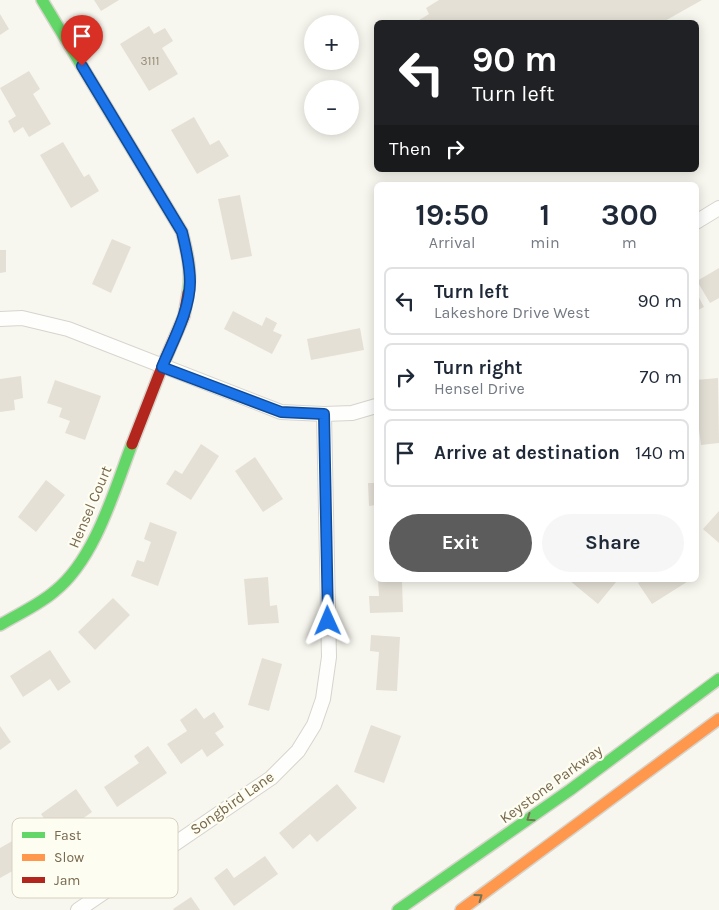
<!DOCTYPE html>
<html lang="en">
<head>
<meta charset="utf-8">
<style>
	body { margin:0; font-family:Karla,sans-serif; background:#f6f6f7; color:#1f2937; height:100vh; display:flex; flex-direction:column; font-size:19px; white-space:nowrap }
	* { box-sizing:border-box; margin:0 }
	p { font-size:16px; color:#747a83 }
	.icon { flex:none; width:28px; height:28px; fill:none; stroke:currentColor; stroke-width:2; stroke-linecap:round; stroke-linejoin:round }
	.map { position:relative; flex:1; overflow:hidden }
	.side { position:absolute; left:374px; top:182px; width:325px; height:400px; display:flex; flex-direction:column; background:#fff; border-radius:8px; box-shadow:0 2px 12px #0003 }
	.side>* { flex:none }
	.hud { position:absolute; left:374px; top:20px; width:325px; height:152px; border-radius:8px; box-shadow:0 2px 12px #0003; background:#202124; color:#fff; overflow:hidden }
	.tools { position:absolute; left:304px; top:15px; display:grid; gap:10px }
	.tools a { display:grid; place-items:center; width:55px; height:55px; border-radius:50%; background:#fff; box-shadow:0 2px 12px #0003; font-size:25px }
	.pin { position:absolute; display:grid; place-items:center; width:42px; height:42px; color:#fff; margin:-51px -21px; border-radius:50% 50% 50% 0; rotate:-45deg; box-shadow:0 0 5px #0007 }
	.pin .icon { rotate:45deg }
	.me { position:absolute; width:55px; margin:-28px; rotate:359deg; stroke-linejoin:round; filter:drop-shadow(0 0 4px #0008) }
	.turn { display:flex; align-items:center; gap:18px; height:105px; padding:0 15px; font-size:22px }
	.turn .icon { width:65px; height:65px; stroke-width:2.5 }
	.turn b { display:block; font-size:35px; line-height:42px }
	.then { display:flex; align-items:center; height:48px; padding:0 15px; background:#0003; gap:10px; font-size:19px }
	.eta { display:flex; justify-content:space-evenly; align-items:center; height:85px; text-align:center }
	.eta b { font-size:30px; font-weight:700; line-height:35px }
	.action { display:flex; gap:10px; margin-top:auto; padding:10px 15px }
	.action a { flex:1; height:58px; border-radius:30px; background:#5b5c5b; color:#fff; font-size:20px; font-weight:700; line-height:58px; text-align:center }
	.action a+a { background:#f6f6f7; color:#1f2937 }
	ul { padding:0; list-style:none }
	li { display:flex; align-items:center; gap:15px; height:68px; margin:0 10px 8px; padding:0 5px; border:2px solid #e0e1e3; border-radius:8px }
	li div { flex:1 }
	li b { display:block; font-size:19px }
	li em { font-style:normal }
	.map>svg:first-child { display:block }
	.building { fill:#e4e0d6 }
	.lines { fill:none; stroke-linecap:round; stroke-linejoin:round }
	.street-casing { stroke:#d7d4cd; stroke-width:16 }
	.fast-casing { stroke:#d7d4cb; stroke-width:14 }
	.slow-casing { stroke:#d7d4cb; stroke-width:14 }
	.jam-casing { stroke:#d7d4cb; stroke-width:14 }
	.street { stroke:#fefefd; stroke-width:14 }
	.fast { stroke:#63d668; stroke-width:11 }
	.slow { stroke:#ff974d; stroke-width:11 }
	.jam { stroke:#b3261e; stroke-width:11 }
	.oneway { stroke:#757351 }
	.route-casing { stroke:#114b97; stroke-width:12 }
	.route { stroke:#1a73e8; stroke-width:9 }
	.labels { text-anchor:middle; stroke-width:4.5; stroke-linejoin:round; paint-order:stroke }
	.number-label { font-size:12px; fill:#948872 }
	.street-label { font-size:15px; fill:#77684e; stroke:#fefdf1 }
	.key { fill:#fefdf1; stroke:#d6d0c0; stroke-width:1 }
	.key-label { font-size:14px; fill:#77684e }
</style>
</head>
<body>
<div class="map">
<svg width="719" height="910" viewBox="0 0 719 910">
	<rect width="100%" height="100%" fill="#f8f7ef"/>
	<!-- building -->
	<g class="building">
		<polygon points="94,0 119,0 101,11"/>
		<polygon points="439,0 702,0 663,22 416,22 429,14 426,8"/>
		<polygon points="0,14 9,29 0,35"/>
		<polygon points="149,26 154,34 165,28 173,41 162,48 178,74 149,91 120,44"/>
		<polygon points="29,71 40,89 33,94 51,124 29,137 23,127 14,133 8,121 16,116 0,88"/>
		<polygon points="194,117 210,145 219,140 229,156 197,174 171,130"/>
		<polygon points="63,142 84,177 89,174 99,191 71,208 40,155"/>
		<polygon points="240,195 252,256 231,260 218,199"/>
		<polygon points="112,239 131,247 111,293 92,284"/>
		<polygon points="0,250 6,250 6,272 0,273"/>
		<polygon points="719,268 719,298 710,303 697,281"/>
		<polygon points="696,292 704,307 696,311"/>
		<polygon points="233,311 262,326 266,317 277,323 273,331 282,335 272,354 224,329"/>
		<polygon points="360,328 364,350 311,360 307,339"/>
		<polygon points="21,376 23,398 14,400 15,410 0,412 0,379"/>
		<polygon points="718,378 719,443 701,445 696,407 696,380"/>
		<polygon points="55,380 101,396 85,440 65,433 70,421 59,417 62,408 47,403"/>
		<polygon points="201,444 219,456 191,500 166,484 175,470 182,474"/>
		<polygon points="255,457 283,499 263,512 235,471"/>
		<polygon points="46,480 65,495 36,532 18,517"/>
		<polygon points="368,483 376,483 376,505 369,506"/>
		<polygon points="719,511 719,543 703,529"/>
		<polygon points="150,522 177,532 158,586 131,576 137,560 144,562 151,542 144,539"/>
		<polygon points="268,577 270,606 277,605 279,623 248,625 244,579"/>
		<polygon points="378,580 402,580 403,612 370,613 369,596 379,596"/>
		<polygon points="569,580 613,580 616,582 598,604"/>
		<polygon points="643,580 690,580 652,604 638,583"/>
		<polygon points="113,598 130,615 95,650 78,632"/>
		<polygon points="371,635 400,637 397,691 376,690 379,652 370,651"/>
		<polygon points="50,650 71,682 58,691 50,679 23,697 10,676"/>
		<polygon points="262,658 282,664 269,711 248,705"/>
		<polygon points="196,708 204,719 214,712 224,727 215,733 224,745 207,757 202,749 181,764 167,744 187,731 180,720"/>
		<polygon points="371,725 401,736 384,783 354,772"/>
		<polygon points="0,726 11,742 0,750"/>
		<polygon points="148,746 167,773 117,807 104,787 139,763 134,756"/>
		<polygon points="337,784 357,808 317,842 310,834 293,849 279,833"/>
		<polygon points="76,789 92,812 57,837 41,814"/>
		<polygon points="21,836 34,859 0,878 0,848"/>
		<polygon points="265,856 278,874 234,906 214,878 227,868 234,878"/>
		<polygon points="191,897 200,910 174,910 173,909"/>
	</g>
	<g class="lines">
		<!-- street casing -->
		<g class="street-casing">
			<g id="street">
				<polyline points="696,222 719,208"/>
				<polyline points="0,319 22,318 68,329 281,412 324,414 352,413 376,406"/>
				<polyline points="78,910 271,778 298,751 314,725 323,699 329,657 324,414"/>
			</g>
		</g>
		<!-- fast casing -->
		<g class="fast-casing">
			<g id="fast">
				<path d="M42,0L182,232C187,252 192,272 188,293"/>
				<path d="M0,625C18,614 39,605 55,591C95,559 114,491 132,444"/>
				<polyline points="398,910 570,790 719,679"/>
			</g>
		</g>
		<!-- slow casing -->
		<g class="slow-casing">
			<polyline id="slow" points="461,910 719,719"/>
		</g>
		<!-- jam casing -->
		<g class="jam-casing">
			<polyline id="jam" points="132,444 162,367 184,316 188,293"/>
		</g>
		<!-- street -->
		<use href="#street" class="street"/>
		<!-- fast -->
		<use href="#fast" class="fast"/>
		<!-- slow -->
		<use href="#slow" class="slow"/>
		<!-- jam -->
		<use href="#jam" class="jam"/>
	</g>
	<!-- one-way arrows -->
	<defs><path id="oneway-chevron" d="M-2-3.5L2.5 0L-2 3.5" fill="none" stroke-width="1.6" stroke-linecap="round" stroke-linejoin="round" transform="scale(1.25)"/></defs>
	<g class="oneway">
		<use href="#oneway-chevron" transform="translate(530 818) rotate(145)"/>
		<use href="#oneway-chevron" transform="translate(479 897) rotate(-36)"/>
	</g>
	<g class="lines">
		<!-- route casing -->
		<g class="route-casing">
			<path id="route" d="M82,66L182,232C186,249 190,264 190,282C190,310 173,341 162,367L281,412L324,414L328,621"/>
		</g>
		<!-- route -->
		<use href="#route" class="route"/>
	</g>
	<g class="labels">
		<!-- number labels -->
		<g class="number-label">
			<text x="150" y="65">3111</text>
		</g>
		<!-- street labels -->
		<g class="street-label">
			<text transform="translate(90 507) rotate(-67)" y="5">Hensel Court</text>
			<text transform="translate(551 784) rotate(-36)" y="5">Keystone Parkway</text>
			<text transform="translate(232 803) rotate(-35)" y="5">Songbird Lane</text>
		</g>
	</g>
	<!-- legend -->
	<rect x="12" y="818" width="166" height="80" rx="8" class="key"/>
	<rect x="22" y="832" width="23" height="6" fill="#63d668"/>
	<rect x="22" y="854" width="23" height="7" fill="#ff974d"/>
	<rect x="22" y="877" width="23" height="6" fill="#b3261e"/>
	<g class="key-label">
		<text x="54" y="840">Fast</text>
		<text x="54" y="862">Slow</text>
		<text x="54" y="885">Jam</text>
	</g>
</svg>
<div class="tools">
<a>+</a>
<a>−</a>
</div>
<div class="pin" style="left:82px;top:66px;background:#d93025"><svg class="icon" aria-label="arrive" viewBox="0 0 24 24"><path d="M6 21V4h12l-3 4 3 4H6"/></svg></div>
<svg class="me" style="left:328px;top:621px" viewBox="-20 -20 40 40"><path d="M0-17L14 15 0 8-14 15z" fill="#1a73e8" stroke="#fff" stroke-width="4"/></svg>
<div class="hud">
<div class="turn"><svg class="icon" aria-label="left" viewBox="0 0 24 24"><path d="M17 20v-9H6M10 6l-5 5 5 5"/></svg><div><b>90 m</b>Turn left</div></div>
<div class="then">Then<svg class="icon" aria-label="right" viewBox="0 0 24 24"><path d="M7 20v-9h11M14 6l5 5-5 5"/></svg></div>
</div>
<section class="side">
<div class="eta">
<div><b>19:50</b><p>Arrival</p></div>
<div><b>1</b><p>min</p></div>
<div><b>300</b><p>m</p></div>
</div>
<ul>
<li><svg class="icon" aria-label="left" viewBox="0 0 24 24"><path d="M17 20v-9H6M10 6l-5 5 5 5"/></svg><div><b>Turn left</b><p>Lakeshore Drive West</p></div><em>90 m</em></li>
<li><svg class="icon" aria-label="right" viewBox="0 0 24 24"><path d="M7 20v-9h11M14 6l5 5-5 5"/></svg><div><b>Turn right</b><p>Hensel Drive</p></div><em>70 m</em></li>
<li><svg class="icon" aria-label="arrive" viewBox="0 0 24 24"><path d="M6 21V4h12l-3 4 3 4H6"/></svg><div><b>Arrive at destination</b></div><em>140 m</em></li>
</ul>
<div class="action"><a>Exit</a><a>Share</a></div>
</section>
</div>
</body>
</html>
